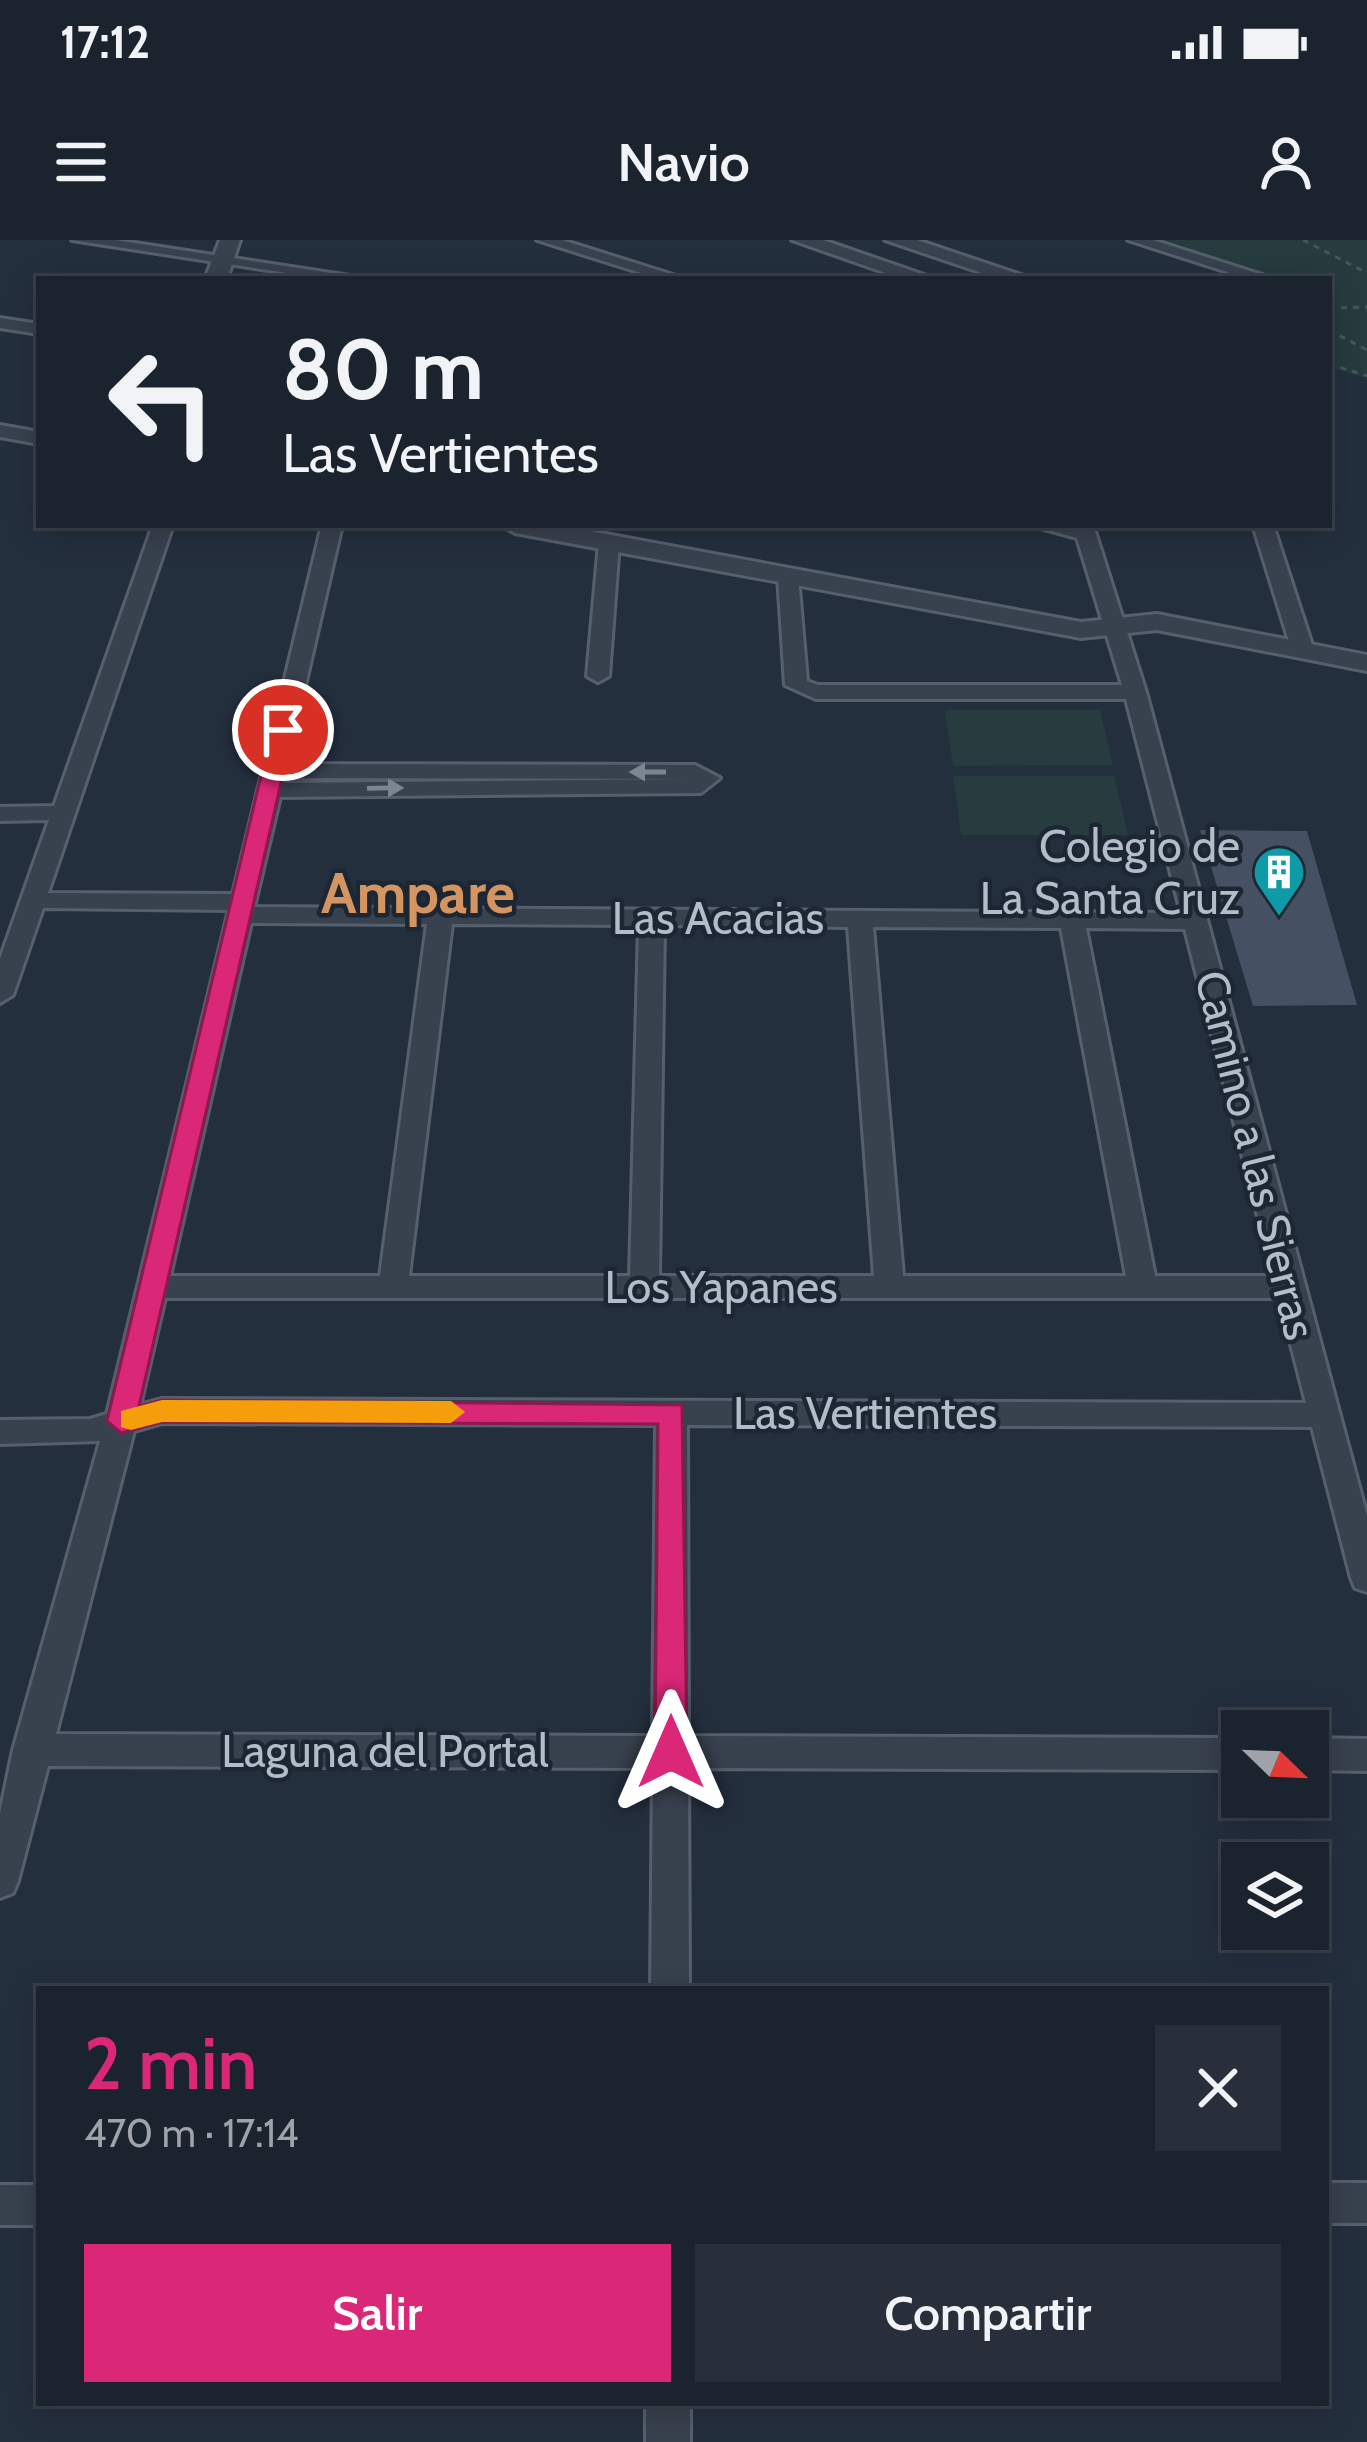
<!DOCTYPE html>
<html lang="es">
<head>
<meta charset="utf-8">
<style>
	body { margin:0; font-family:Cabin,sans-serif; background:#282f3a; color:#f1f3f6; height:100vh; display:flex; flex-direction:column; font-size:45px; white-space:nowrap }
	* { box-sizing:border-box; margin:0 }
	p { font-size:39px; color:#a0a4aa }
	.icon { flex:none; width:66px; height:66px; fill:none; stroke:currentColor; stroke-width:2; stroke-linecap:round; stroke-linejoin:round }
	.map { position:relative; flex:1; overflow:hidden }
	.side { position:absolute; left:36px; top:1746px; width:1293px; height:420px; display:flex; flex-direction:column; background:#1b232e; border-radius:0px; box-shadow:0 6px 30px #0003,0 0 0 3px #39404a }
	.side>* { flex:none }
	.top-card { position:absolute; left:36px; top:36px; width:1296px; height:252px; border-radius:0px; box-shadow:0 6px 30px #0003,0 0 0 3px #39404a; background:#1b232e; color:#f1f3f6; overflow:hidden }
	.needle { width:78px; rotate:113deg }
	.controls { position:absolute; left:1221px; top:1470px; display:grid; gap:24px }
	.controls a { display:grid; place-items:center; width:108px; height:108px; border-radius:0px; background:#1b232e; box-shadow:0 6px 30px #0003,0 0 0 3px #39404a; font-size:60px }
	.pin { position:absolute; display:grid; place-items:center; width:102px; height:102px; color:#fff; margin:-51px; border:6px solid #fff; border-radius:50%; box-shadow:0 3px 12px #0007 }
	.me { position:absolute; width:132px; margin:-66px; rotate:0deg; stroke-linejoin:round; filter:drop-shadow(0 0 9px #0008) }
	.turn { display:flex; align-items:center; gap:42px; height:252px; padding:0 48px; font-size:54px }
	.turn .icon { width:156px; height:156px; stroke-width:2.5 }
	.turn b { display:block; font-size:84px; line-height:102px }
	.round { display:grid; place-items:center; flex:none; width:126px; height:126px; border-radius:0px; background:#282f3a }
	.overview { display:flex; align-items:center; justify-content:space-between; height:204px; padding:0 48px }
	h1 { font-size:72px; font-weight:600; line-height:90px; color:#db2777 }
	.action { display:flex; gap:24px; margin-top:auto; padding:24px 48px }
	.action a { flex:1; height:138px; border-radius:0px; background:#db2777; color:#fff; font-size:48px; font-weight:600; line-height:138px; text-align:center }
	.action a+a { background:#282f3a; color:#f1f3f6 }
	.status { display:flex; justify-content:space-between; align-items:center; height:84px; padding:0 60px; background:#1b232e; direction:ltr }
	.status svg { height:33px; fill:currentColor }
	header { display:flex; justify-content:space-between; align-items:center; height:156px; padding:0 48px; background:#1b232e; font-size:54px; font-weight:600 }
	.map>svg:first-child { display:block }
	.green { fill:#263c3f }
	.building { fill:#455162 }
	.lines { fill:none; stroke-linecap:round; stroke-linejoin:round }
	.minor-casing { stroke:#565f6c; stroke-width:6 }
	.tertiary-casing { stroke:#565f6c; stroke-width:6 }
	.path { stroke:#44595c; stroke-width:3; stroke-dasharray:6 6; stroke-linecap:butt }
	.minor { fill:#38414e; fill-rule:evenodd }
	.tertiary { fill:#38414e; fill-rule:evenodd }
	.oneway { fill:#7c8592 }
	.route { fill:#db2777; stroke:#8e194d; stroke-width:3 }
	.slow { fill:#f59e0b }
	.labels { text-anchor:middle; stroke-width:9; stroke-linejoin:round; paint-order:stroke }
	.poi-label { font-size:45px; fill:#b4bcc9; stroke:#1d2633; text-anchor:end }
	.street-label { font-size:45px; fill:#b4bcc9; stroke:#1d2633 }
	.district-label { font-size:57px; font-weight:bold; fill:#d59563; stroke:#1d2633 }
</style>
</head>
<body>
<div class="status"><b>17:12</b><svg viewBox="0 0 49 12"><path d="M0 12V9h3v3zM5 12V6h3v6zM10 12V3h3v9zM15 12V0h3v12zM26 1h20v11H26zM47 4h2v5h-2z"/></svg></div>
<header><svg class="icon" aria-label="menu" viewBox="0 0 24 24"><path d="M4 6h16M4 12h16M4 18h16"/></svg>Navio<svg class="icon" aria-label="person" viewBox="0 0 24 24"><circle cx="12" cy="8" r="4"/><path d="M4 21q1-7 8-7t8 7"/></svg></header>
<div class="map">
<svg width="1367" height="2202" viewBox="0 0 1367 2202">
	<rect width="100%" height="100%" fill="#242f3e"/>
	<!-- green -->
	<g class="green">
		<polygon points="1166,0 1367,0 1367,138 1329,127 1329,39 1277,39"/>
		<polygon points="1100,470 1113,525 953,526 945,470"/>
		<polygon points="953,536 1114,536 1128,595 961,595"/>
	</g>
	<!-- building -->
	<polygon class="building" points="1200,590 1307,591 1357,765 1253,766"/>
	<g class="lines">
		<!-- minor casing -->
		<g class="minor-casing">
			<g id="minor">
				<polygon points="72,0 115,0 370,39 326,39"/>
				<polygon points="537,0 562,0 686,39 660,39"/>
				<polygon points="1128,0 1153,0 1275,39 1249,39"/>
				<polygon points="0,78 39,84 39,94 0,88"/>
				<polygon points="0,185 39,192 39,204 0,197"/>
				<path d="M153,285H173L48,653L233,654L322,285H342L287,524L695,525L720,538L701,553L280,557L254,667L1181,673L1126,459H816L785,445L778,336L788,330L798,336L807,441L818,445H1122L1077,298L1030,285H1093L1146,452L1367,1276V1352L1355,1348L1351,1338L1312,1187L687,1185L688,1496L1242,1498V1530L688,1528L689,1749H651L653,1528L48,1526L18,1641L13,1653L0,1658V1573L13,1510L100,1201L0,1204V1180L90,1179L107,1174L229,670L43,668L13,755L0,763V719L49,580L0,581V567L54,566ZM284,538L692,539L283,543ZM251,683L427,684L380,1036H170ZM452,684L639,685L630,1036H409ZM664,685L848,687L874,1036H659ZM873,687L1061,688L1126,1036H903ZM1086,688L1185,689L1273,1036H1155ZM165,1058H1279L1306,1163L162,1159L140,1165ZM162,1183L656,1185L653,1496L56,1494L134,1191Z"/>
				<polygon points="1253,285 1273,285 1314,411 1311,416 1292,411"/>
				<polygon points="609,297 619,303 609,436 598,442 587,436 599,303"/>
				<polygon points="1308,1498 1367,1499 1367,1531 1308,1530"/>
				<rect x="1326" y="1943" width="41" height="40"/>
				<rect x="0" y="1945" width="39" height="40"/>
				<rect x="646" y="2163" width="44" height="39"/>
			</g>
		</g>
		<!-- tertiary casing -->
		<g class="tertiary-casing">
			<g id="tertiary">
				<polygon points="220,0 240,0 227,39 205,39"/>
				<polygon points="792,0 823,0 936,39 903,39"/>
				<polygon points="885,0 917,0 1033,39 1000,39"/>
				<polygon points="502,285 557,285 1081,382 1157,374 1367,415 1367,431 1157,390 1081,398 515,293"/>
			</g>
		</g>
		<!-- path -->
		<g class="path">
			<polyline points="1303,0 1367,33"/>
			<polyline points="1329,68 1367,67"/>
			<polyline points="1329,90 1367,110"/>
			<polyline points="1329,124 1367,136"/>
		</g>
		<!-- minor -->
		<use href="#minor" class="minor"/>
		<!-- tertiary -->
		<use href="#tertiary" class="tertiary"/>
	</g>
	<!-- one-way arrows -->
	<defs><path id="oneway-solid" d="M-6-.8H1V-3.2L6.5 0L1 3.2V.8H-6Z" transform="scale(3)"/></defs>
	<g class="oneway">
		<use href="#oneway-solid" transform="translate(648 532) rotate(-180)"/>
		<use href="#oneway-solid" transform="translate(385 548) rotate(-1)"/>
	</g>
	<!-- route -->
	<polygon class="route" points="283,484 293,490 139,1166 162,1160 682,1165 687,1512 682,1522 671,1527 659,1522 655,1512 658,1184 162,1182 121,1193 107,1181 272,490"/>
	<!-- slow -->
	<polygon class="slow" points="162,1160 451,1161 465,1172 451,1183 162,1182 131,1190 121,1187 121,1171"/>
	<!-- icons -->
	<defs>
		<g id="building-pin" transform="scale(2.7)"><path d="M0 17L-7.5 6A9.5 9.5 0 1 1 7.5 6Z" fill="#0f9aa8" stroke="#1d2633"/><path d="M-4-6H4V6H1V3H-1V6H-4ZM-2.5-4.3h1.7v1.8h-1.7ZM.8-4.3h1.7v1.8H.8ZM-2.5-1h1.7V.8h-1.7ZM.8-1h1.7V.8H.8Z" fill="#fff"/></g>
	</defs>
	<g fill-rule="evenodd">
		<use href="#building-pin" x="1279" y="632"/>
	</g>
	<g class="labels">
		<!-- poi labels -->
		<g class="poi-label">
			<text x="1240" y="622">Colegio de<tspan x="1240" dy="52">La Santa Cruz</tspan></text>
		</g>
		<!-- street labels -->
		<g class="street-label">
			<text x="718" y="694">Las Acacias</text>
			<text transform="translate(1256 915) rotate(76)" y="16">Camino a las Sierras</text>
			<text x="721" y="1063">Los Yapanes</text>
			<text x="865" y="1189">Las Vertientes</text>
			<text x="385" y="1527">Laguna del Portal</text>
		</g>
		<!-- district labels -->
		<g class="district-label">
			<text x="418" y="673">Ampare</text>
		</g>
	</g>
</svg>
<div class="controls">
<a><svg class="needle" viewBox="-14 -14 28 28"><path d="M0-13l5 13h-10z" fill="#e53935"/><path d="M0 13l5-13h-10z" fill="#a0a4aa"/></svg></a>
<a><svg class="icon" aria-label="layers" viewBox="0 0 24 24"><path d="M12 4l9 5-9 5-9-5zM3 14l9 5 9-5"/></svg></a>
</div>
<div class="pin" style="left:283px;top:490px;background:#d93025"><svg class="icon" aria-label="arrive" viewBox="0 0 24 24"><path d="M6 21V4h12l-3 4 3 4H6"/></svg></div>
<svg class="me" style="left:671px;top:1512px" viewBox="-20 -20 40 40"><path d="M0-17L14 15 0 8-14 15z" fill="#db2777" stroke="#fff" stroke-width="4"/></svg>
<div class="top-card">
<div class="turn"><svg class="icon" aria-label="left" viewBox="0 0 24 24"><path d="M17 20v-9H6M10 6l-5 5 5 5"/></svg><div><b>80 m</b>Las Vertientes</div></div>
</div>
<section class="side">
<div class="overview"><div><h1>2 min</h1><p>470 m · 17:14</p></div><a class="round"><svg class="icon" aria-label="close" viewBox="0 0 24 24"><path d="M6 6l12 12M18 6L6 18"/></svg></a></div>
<div class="action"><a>Salir</a><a>Compartir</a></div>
</section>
</div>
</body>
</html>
